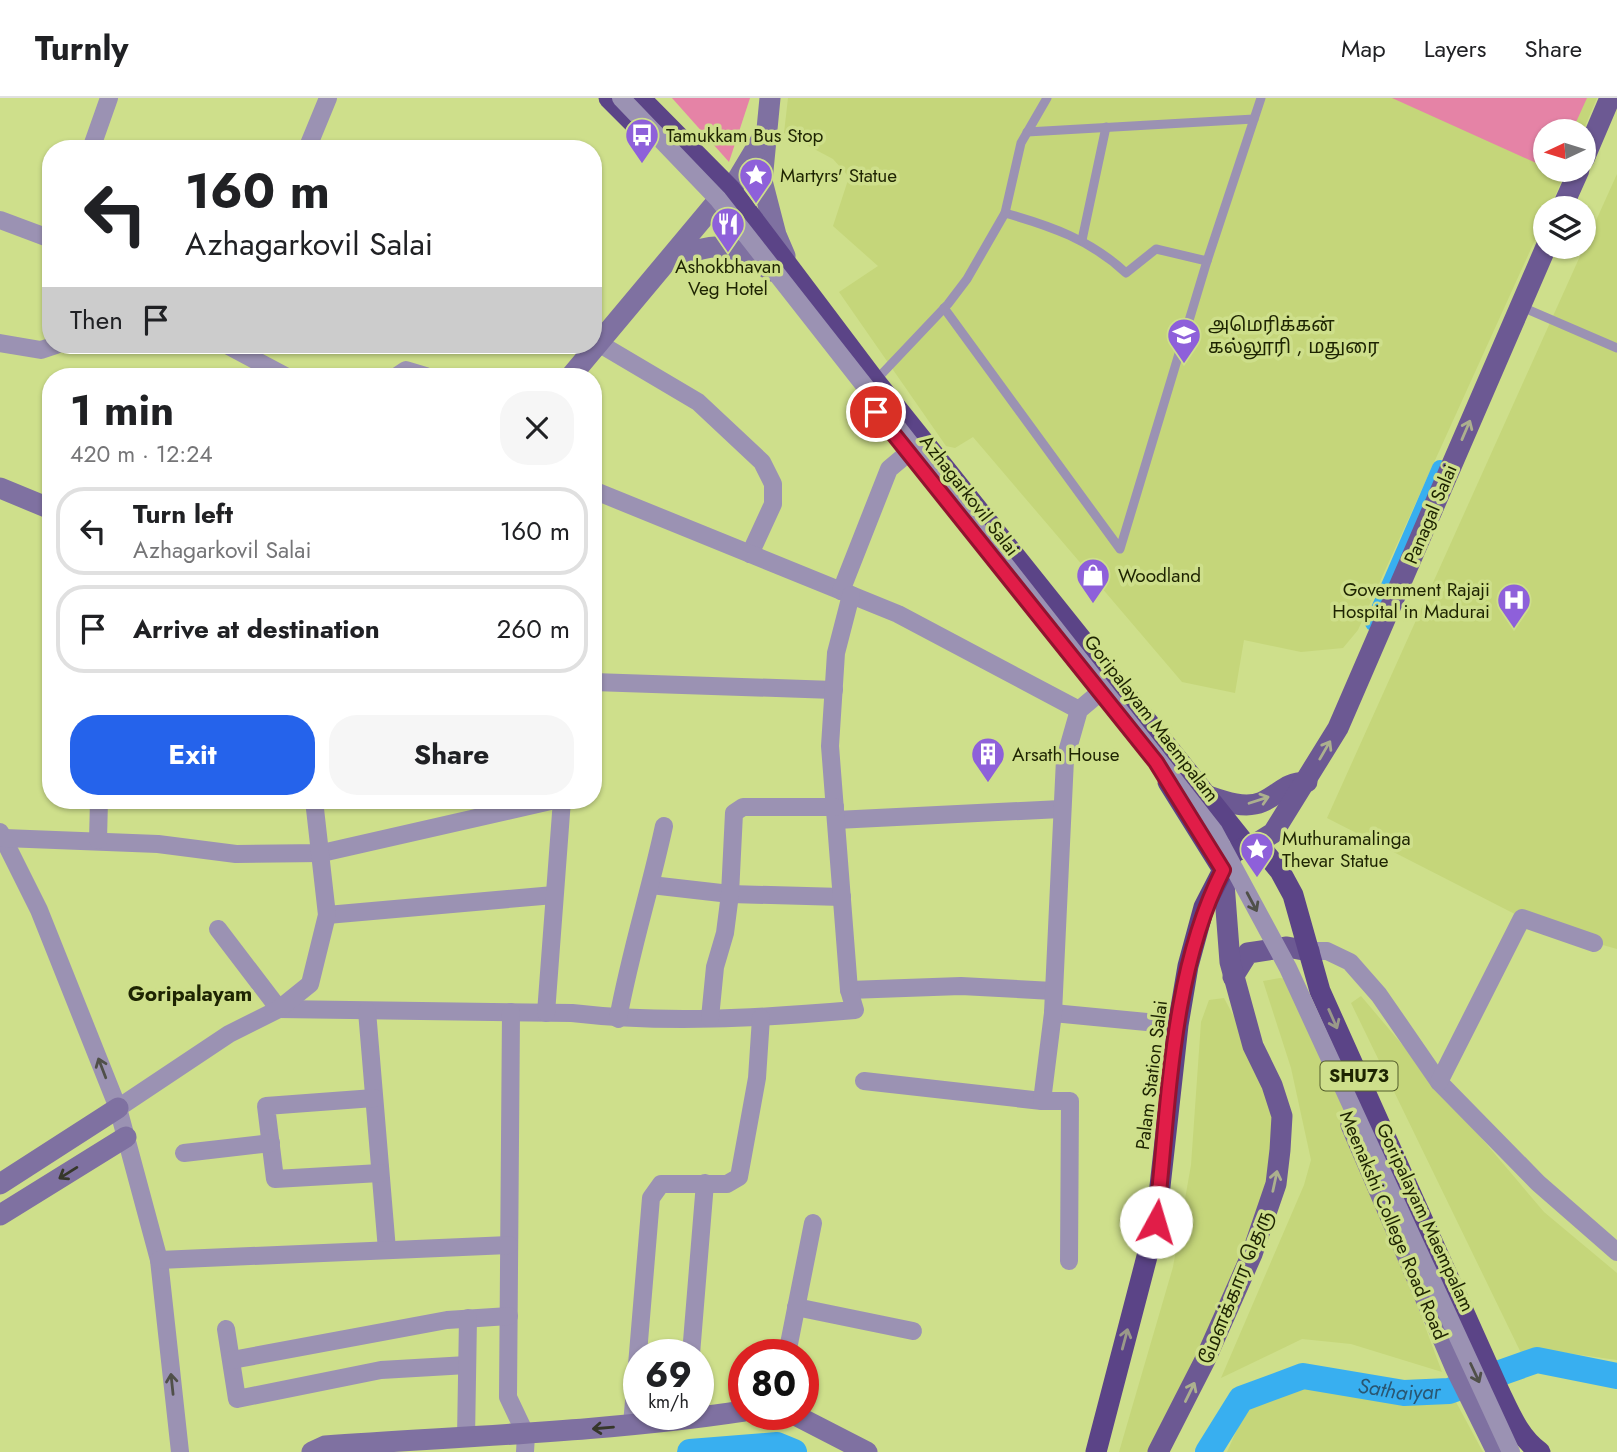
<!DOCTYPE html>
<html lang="en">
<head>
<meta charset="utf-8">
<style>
	body { margin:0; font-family:Jost,"Noto Sans Tamil",sans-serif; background:#f6f6f6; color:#202124; height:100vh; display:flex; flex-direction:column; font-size:26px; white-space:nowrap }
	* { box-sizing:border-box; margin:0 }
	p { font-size:23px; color:#757577 }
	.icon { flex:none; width:38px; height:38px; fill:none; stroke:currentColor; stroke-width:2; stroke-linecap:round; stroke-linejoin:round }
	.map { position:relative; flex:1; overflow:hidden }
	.drawer { position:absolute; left:42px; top:270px; width:560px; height:441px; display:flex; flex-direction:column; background:#fff; border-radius:28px; box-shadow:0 2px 5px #0004 }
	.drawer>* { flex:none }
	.top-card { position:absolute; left:42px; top:42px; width:560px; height:214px; border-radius:28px; box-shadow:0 2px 5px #0004; background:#fff; color:#202124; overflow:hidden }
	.needle { width:46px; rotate:266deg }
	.fabs { position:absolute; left:1533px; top:21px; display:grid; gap:14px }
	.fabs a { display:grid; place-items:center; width:63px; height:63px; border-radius:50%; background:#fff; box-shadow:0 2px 5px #0004; font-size:35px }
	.speed { position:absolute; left:623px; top:1241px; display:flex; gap:14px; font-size:35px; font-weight:700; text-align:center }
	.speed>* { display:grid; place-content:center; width:91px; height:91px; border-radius:50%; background:#fff; box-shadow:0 2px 5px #0004; line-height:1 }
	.speed small { font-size:18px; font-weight:400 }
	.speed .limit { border:10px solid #d22; background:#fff; color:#111 }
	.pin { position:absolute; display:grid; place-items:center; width:60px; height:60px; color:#fff; margin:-30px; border:4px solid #fff; border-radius:50%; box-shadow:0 2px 7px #0007 }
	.me { position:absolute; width:77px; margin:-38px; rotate:6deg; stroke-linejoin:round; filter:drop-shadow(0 0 5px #0008) }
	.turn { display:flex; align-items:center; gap:24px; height:147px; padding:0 28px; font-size:32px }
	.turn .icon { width:91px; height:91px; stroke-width:2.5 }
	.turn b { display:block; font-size:49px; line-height:60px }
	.then { display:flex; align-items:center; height:66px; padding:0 28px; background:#0003; gap:14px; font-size:26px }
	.round { display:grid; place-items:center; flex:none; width:74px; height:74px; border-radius:28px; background:#f6f6f6 }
	.overview { display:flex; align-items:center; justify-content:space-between; height:119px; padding:0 28px }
	h1 { font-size:42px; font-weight:700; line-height:52px }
	.cta { display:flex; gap:14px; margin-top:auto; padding:14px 28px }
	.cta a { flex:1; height:80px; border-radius:28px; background:#2563eb; color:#fff; font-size:28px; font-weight:700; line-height:80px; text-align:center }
	.cta a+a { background:#f6f6f6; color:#202124 }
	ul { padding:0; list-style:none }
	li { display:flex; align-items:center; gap:21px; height:88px; margin:0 14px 10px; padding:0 14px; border:4px solid #e0e0e0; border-radius:28px }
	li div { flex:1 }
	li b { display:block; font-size:26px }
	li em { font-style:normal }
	header { display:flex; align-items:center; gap:42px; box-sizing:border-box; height:98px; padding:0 35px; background:#fff; border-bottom:2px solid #e0e0e0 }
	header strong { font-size:33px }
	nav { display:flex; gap:38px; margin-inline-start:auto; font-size:24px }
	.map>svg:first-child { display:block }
	.built { fill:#c5d67a }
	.green { fill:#e583a6 }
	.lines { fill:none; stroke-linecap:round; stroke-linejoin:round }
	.canal { stroke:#38aff0; stroke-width:16 }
	.river { stroke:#38aff0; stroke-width:26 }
	.lane { stroke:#9b92b3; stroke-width:9 }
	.street { stroke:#9b92b3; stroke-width:18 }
	.secondary { stroke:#7f71a1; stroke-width:21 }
	.primary { stroke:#6c5993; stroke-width:21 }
	.highway { stroke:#5b4487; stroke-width:21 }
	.street-bridge { stroke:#9b92b3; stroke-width:18 }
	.oneway { stroke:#acb08e }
	.oneway2 { stroke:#505049 }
	.oneway3 { stroke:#9a9989 }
	.oneway4 { stroke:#36372a }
	.route-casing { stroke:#92132f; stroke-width:18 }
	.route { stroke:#e11d48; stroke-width:12 }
	.labels { text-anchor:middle; stroke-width:7; stroke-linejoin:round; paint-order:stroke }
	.shield { fill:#cedf8b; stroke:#535c2b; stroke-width:2 }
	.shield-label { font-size:18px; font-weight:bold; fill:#1e2402 }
	.poi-label { font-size:19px; fill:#1e2402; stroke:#cedf8b; text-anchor:start }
	.street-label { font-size:19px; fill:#1e2402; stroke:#cedf8b }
	.neighbourhood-label { font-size:21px; font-weight:bold; fill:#1e2402; stroke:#cedf8b }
	.water-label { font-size:21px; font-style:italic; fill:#295672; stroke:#cedf8b }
</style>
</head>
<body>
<header>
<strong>Turnly</strong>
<nav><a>Map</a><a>Layers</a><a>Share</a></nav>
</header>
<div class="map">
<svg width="1617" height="1354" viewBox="0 0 1617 1354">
	<rect width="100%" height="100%" fill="#cedf8b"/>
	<!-- built -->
	<g class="built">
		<polygon points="788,0 1597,0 1583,33 1545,33 1545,72 1566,72 1550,110 1545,110 1545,120 1358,532 1343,550 1301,554 1244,542 1235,595 1182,584 973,339 955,350 946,348 839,194 878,168 833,128 849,79 833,61 784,35"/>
		<polygon points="1617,76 1617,851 1542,830 1327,720"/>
		<polygon points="1280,880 1296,882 1442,1274 1351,1246 1302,1241 1221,1280 1304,1087 1311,1062 1291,970 1263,883"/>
		<polygon points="1361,898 1544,1114 1617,1175 1617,1262 1545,1252 1522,1257 1351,905"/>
		<polygon points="1224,900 1270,986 1279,1071 1154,1354 1119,1354 1173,1169 1191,1067 1201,924 1209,902"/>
		<polygon points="1304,1286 1404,1305 1456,1304 1483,1354 1227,1354 1248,1307"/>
	</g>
	<!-- green -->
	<g class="green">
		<polygon points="672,0 750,0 729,64"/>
		<polygon points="1392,0 1587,0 1572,33 1545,33 1545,69"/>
	</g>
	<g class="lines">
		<!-- canal -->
		<polyline class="canal" points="1373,525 1440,370"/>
		<!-- river -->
		<g class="river">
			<polyline points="690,1354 777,1347 794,1354"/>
			<path id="s1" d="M1208,1354L1241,1301L1303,1278L1404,1295L1449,1293L1537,1262L1617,1278"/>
		</g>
		<!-- lane -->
		<g class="lane">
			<polyline points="1027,34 1254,21"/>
			<path d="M1005,115C1051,128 1091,142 1126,175L1156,151L1207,163"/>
			<polyline points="1082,142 1106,29"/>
			<polyline points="1522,209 1617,250"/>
			<polyline points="944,210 1120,451 1207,163 1261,0"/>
			<polyline points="876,282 948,206 967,181 1005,115 1021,45 1047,0"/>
		</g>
		<!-- street -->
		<g class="street">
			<polyline points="91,51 109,0"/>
			<polyline points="307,51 328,0"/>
			<polyline points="0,122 51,141"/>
			<polyline points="0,245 41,252 56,247"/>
			<polyline points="600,246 698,304 762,364 773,386 773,406 750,456"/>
			<polyline points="227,247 285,278"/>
			<polyline points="397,278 406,272 426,278"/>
			<polyline points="593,392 898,516 1079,612"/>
			<polyline points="841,493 889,371 908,355"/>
			<polyline points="593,584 834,592"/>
			<polyline points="836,722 1061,711"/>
			<polyline points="0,734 39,812 118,1010 159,1162 180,1354"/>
			<polyline points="4,740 158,746 236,756 322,755 555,702"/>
			<polyline points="98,742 99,702"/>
			<polyline points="651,787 730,796 842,799"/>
			<polyline points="327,817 554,797"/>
			<polyline points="218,831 279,911"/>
			<polyline points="1309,853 1327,853 1350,864 1379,897 1439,984 1538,1085 1617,1154"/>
			<polyline points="849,892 961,888 1053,893"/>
			<path d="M279,911L572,915C666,926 761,920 855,912L849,892L830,648L836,555L851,497"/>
			<polyline points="367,913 387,1152"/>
			<polyline points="511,914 508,1299 526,1337 525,1354"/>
			<polyline points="546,915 562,702"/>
			<polyline points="1053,915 1178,927"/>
			<polyline points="710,920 715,869 725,835 730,796 734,715 743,709 835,709"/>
			<path d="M618,921C630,855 650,793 664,728"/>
			<polyline points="864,983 1042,1003"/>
			<polyline points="1439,984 1522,820 1594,845"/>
			<polyline points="374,1000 266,1008 275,1081 380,1075"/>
			<polyline points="118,1010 229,936 279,911 310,886 327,817 314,702"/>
			<polyline points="184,1055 271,1045"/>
			<polyline points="159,1162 509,1147"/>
			<polyline points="1069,1163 1070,1003 1042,1003 1053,915 1065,661 1079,612 1098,596"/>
			<polyline points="796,1209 913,1233"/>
			<polyline points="226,1231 237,1301 381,1272 467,1267"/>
			<polyline points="691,1256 705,1085"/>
			<polyline points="787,1256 813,1125"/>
			<polyline points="232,1262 447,1222 509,1218"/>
			<polyline points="632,1327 651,1100 661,1086 727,1086 739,1079 757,980 761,920"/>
			<polyline points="466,1340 468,1220"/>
		</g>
		<!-- secondary -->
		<g class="secondary">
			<polyline points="770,0 762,83 776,137 785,158"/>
			<polyline points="731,92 764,37"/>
			<path d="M672,162C718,142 731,144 771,173"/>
			<polyline points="571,278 714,107"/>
			<polyline points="0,390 51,411"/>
			<polyline points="1351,1027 1456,1271 1497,1354"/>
			<polyline points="0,1086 118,1010"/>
			<polyline points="0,1117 126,1039"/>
			<polyline points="793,1316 867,1354"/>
			<path d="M312,1354L325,1348C465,1338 605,1334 744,1313"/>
		</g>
		<!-- primary -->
		<g class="primary">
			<polyline points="1584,61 1610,0"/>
			<polyline points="1562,110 1579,72"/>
			<path d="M1208,698C1225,704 1246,711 1262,704C1282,695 1283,685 1307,684"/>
			<polyline points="1257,745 1273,735 1338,630 1546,149"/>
			<polyline points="1233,879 1248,855 1287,849 1309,853"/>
			<polyline points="1158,1354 1205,1262 1252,1156 1276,1086 1280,1052 1282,1018 1272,987 1253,948 1230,864 1223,772"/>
		</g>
		<!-- highway -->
		<g class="highway">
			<polyline points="609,0 633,24"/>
			<polyline points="640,0 731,92 875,283 1246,747"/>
			<polyline points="1168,684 1223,772"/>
			<path d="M1096,1354L1156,1124L1178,927L1188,868L1204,809L1223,772L1234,754L1257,745L1280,773L1293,797L1320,893L1500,1295C1510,1316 1520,1340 1540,1354"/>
		</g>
		<!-- street-bridge -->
		<polyline class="street-bridge" points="621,0 718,101 1214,733 1288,870 1511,1354"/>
	</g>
	<!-- one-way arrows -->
	<defs><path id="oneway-shaft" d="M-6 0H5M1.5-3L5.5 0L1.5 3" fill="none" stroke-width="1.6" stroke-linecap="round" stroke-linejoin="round" transform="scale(1.75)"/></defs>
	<g class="oneway">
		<use href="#oneway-shaft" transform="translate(1466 332) rotate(-67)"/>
		<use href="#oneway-shaft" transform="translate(1325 652) rotate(-60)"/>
		<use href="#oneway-shaft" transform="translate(1259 702) rotate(-18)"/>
		<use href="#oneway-shaft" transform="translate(1275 1083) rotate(-78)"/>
		<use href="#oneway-shaft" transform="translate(1190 1294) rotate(-64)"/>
	</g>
	<g class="oneway2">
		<use href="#oneway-shaft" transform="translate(1252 804) rotate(62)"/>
		<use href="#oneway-shaft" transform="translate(102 970) rotate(-111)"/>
		<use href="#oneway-shaft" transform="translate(1475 1275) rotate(65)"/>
		<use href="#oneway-shaft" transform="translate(172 1286) rotate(-96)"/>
	</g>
	<g class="oneway3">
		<use href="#oneway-shaft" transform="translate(1333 921) rotate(66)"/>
		<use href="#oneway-shaft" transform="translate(1125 1241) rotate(-75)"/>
	</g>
	<g class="oneway4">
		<use href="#oneway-shaft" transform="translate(68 1075) rotate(148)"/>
		<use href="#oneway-shaft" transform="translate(603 1330) rotate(175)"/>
	</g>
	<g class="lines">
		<!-- route casing -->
		<g class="route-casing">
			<path id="route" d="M876,314L1156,664L1223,772C1170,876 1169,1009 1156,1124"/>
		</g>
		<!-- route -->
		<use href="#route" class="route"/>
	</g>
	<!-- icons -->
	<defs>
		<g id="bus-pin" transform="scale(1.75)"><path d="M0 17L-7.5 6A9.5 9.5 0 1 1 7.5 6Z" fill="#8e60da" stroke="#cedf8b"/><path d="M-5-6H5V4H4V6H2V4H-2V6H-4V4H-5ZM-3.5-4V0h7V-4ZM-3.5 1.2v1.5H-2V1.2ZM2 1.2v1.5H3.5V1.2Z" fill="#fff"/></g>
		<g id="sight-pin" transform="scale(1.75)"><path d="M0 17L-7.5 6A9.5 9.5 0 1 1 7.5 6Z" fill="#8e60da" stroke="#cedf8b"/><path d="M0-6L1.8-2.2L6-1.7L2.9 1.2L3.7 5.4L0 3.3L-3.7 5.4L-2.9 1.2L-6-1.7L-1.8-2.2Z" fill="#fff"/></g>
		<g id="restaurant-pin" transform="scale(1.75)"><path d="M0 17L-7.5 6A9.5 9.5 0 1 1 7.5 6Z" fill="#8e60da" stroke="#cedf8b"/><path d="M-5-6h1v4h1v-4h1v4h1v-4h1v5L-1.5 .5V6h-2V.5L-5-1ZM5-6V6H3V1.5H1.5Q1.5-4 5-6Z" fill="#fff"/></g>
		<g id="university-pin" transform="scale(1.75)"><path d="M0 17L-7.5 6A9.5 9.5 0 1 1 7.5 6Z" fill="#8e60da" stroke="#cedf8b"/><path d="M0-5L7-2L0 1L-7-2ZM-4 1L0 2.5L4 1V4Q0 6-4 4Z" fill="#fff"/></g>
		<g id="shop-pin" transform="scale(1.75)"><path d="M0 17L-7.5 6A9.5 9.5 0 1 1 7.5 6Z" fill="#8e60da" stroke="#cedf8b"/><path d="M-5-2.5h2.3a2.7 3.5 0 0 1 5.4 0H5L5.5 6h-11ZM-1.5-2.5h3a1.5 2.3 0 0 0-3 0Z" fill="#fff"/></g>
		<g id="hospital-pin" transform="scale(1.75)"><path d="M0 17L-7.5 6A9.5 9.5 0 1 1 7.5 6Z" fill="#8e60da" stroke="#cedf8b"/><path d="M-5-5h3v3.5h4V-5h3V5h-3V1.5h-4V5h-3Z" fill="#fff"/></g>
		<g id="building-pin" transform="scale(1.75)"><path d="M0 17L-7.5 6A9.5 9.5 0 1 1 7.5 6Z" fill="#8e60da" stroke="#cedf8b"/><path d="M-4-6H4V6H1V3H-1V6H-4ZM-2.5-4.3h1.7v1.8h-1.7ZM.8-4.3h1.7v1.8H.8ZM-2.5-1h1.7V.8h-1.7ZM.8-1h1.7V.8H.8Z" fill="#fff"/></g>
	</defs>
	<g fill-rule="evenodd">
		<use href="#bus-pin" x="642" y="37"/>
		<use href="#sight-pin" x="756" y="77"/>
		<use href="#restaurant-pin" x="728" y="126"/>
		<use href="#university-pin" x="1184" y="237"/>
		<use href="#shop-pin" x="1093" y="477"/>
		<use href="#hospital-pin" x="1514" y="502"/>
		<use href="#building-pin" x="988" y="656"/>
		<use href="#sight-pin" x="1257" y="751"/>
	</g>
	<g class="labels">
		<!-- shield labels -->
		<rect class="shield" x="1320.5" y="963.5" width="77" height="29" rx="5"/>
		<g class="shield-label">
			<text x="1359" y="984">SHU73</text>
		</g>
		<!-- poi labels -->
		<g class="poi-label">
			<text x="666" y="44">Tamukkam Bus Stop</text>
			<text x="780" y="84">Martyrs' Statue</text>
			<text x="728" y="175" text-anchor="middle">Ashokbhavan<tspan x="728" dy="22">Veg Hotel</tspan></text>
			<text x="1208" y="233">அமெரிக்கன்<tspan x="1208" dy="22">கல்லூரி , மதுரை</tspan></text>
			<text x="1118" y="484">Woodland</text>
			<text x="1490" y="498" text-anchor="end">Government Rajaji<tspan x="1490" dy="22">Hospital in Madurai</tspan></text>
			<text x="1012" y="663">Arsath House</text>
			<text x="1282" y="747">Muthuramalinga<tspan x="1282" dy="22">Thevar Statue</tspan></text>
		</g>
		<!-- street labels -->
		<g class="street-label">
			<text transform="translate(970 397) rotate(52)" y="7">Azhagarkovil Salai</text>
			<text transform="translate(1430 416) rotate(-67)" y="7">Panagal Salai</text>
			<text transform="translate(1152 620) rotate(52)" y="7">Goripalayam Maempalam</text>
			<text transform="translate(1151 977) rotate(-83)" y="7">Palam Station Salai</text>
			<text transform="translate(1426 1119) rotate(65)" y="7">Goripalayam Maempalam</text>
			<text transform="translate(1394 1127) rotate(67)" y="7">Meenakshi College Road Road</text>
			<text transform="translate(1235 1189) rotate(-68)" y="7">மேளக்கார தெரு</text>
		</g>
		<!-- neighbourhood labels -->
		<g class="neighbourhood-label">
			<text x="190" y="903">Goripalayam</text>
		</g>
		<!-- water labels -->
		<g class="water-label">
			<text dy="7" stroke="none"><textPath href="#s1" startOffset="226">Sathaiyar</textPath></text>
		</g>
	</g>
</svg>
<div class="fabs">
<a><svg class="needle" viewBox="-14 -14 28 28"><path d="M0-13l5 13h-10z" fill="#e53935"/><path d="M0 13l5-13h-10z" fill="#757577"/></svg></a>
<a><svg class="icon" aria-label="layers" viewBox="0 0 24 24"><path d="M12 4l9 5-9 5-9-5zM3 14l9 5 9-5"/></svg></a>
</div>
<div class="speed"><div>69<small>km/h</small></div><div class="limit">80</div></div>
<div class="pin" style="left:876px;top:314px;background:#d93025"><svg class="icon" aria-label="arrive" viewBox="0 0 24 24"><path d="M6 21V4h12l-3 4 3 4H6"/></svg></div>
<svg class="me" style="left:1156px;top:1124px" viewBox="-20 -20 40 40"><circle r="19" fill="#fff"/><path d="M0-13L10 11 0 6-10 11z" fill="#e11d48"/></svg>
<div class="top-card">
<div class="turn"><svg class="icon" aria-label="left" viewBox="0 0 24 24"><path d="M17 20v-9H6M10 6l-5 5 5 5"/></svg><div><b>160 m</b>Azhagarkovil Salai</div></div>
<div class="then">Then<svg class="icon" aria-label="arrive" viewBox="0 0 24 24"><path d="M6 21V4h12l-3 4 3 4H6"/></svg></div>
</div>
<section class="drawer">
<div class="overview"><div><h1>1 min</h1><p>420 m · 12:24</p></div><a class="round"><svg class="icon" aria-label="close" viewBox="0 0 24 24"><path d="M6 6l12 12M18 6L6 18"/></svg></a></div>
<ul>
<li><svg class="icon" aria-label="left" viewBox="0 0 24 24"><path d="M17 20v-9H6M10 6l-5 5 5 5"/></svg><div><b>Turn left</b><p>Azhagarkovil Salai</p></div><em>160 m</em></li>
<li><svg class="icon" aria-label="arrive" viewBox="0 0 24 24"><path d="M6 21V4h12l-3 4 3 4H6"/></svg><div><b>Arrive at destination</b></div><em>260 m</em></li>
</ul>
<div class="cta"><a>Exit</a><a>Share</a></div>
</section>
</div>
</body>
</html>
